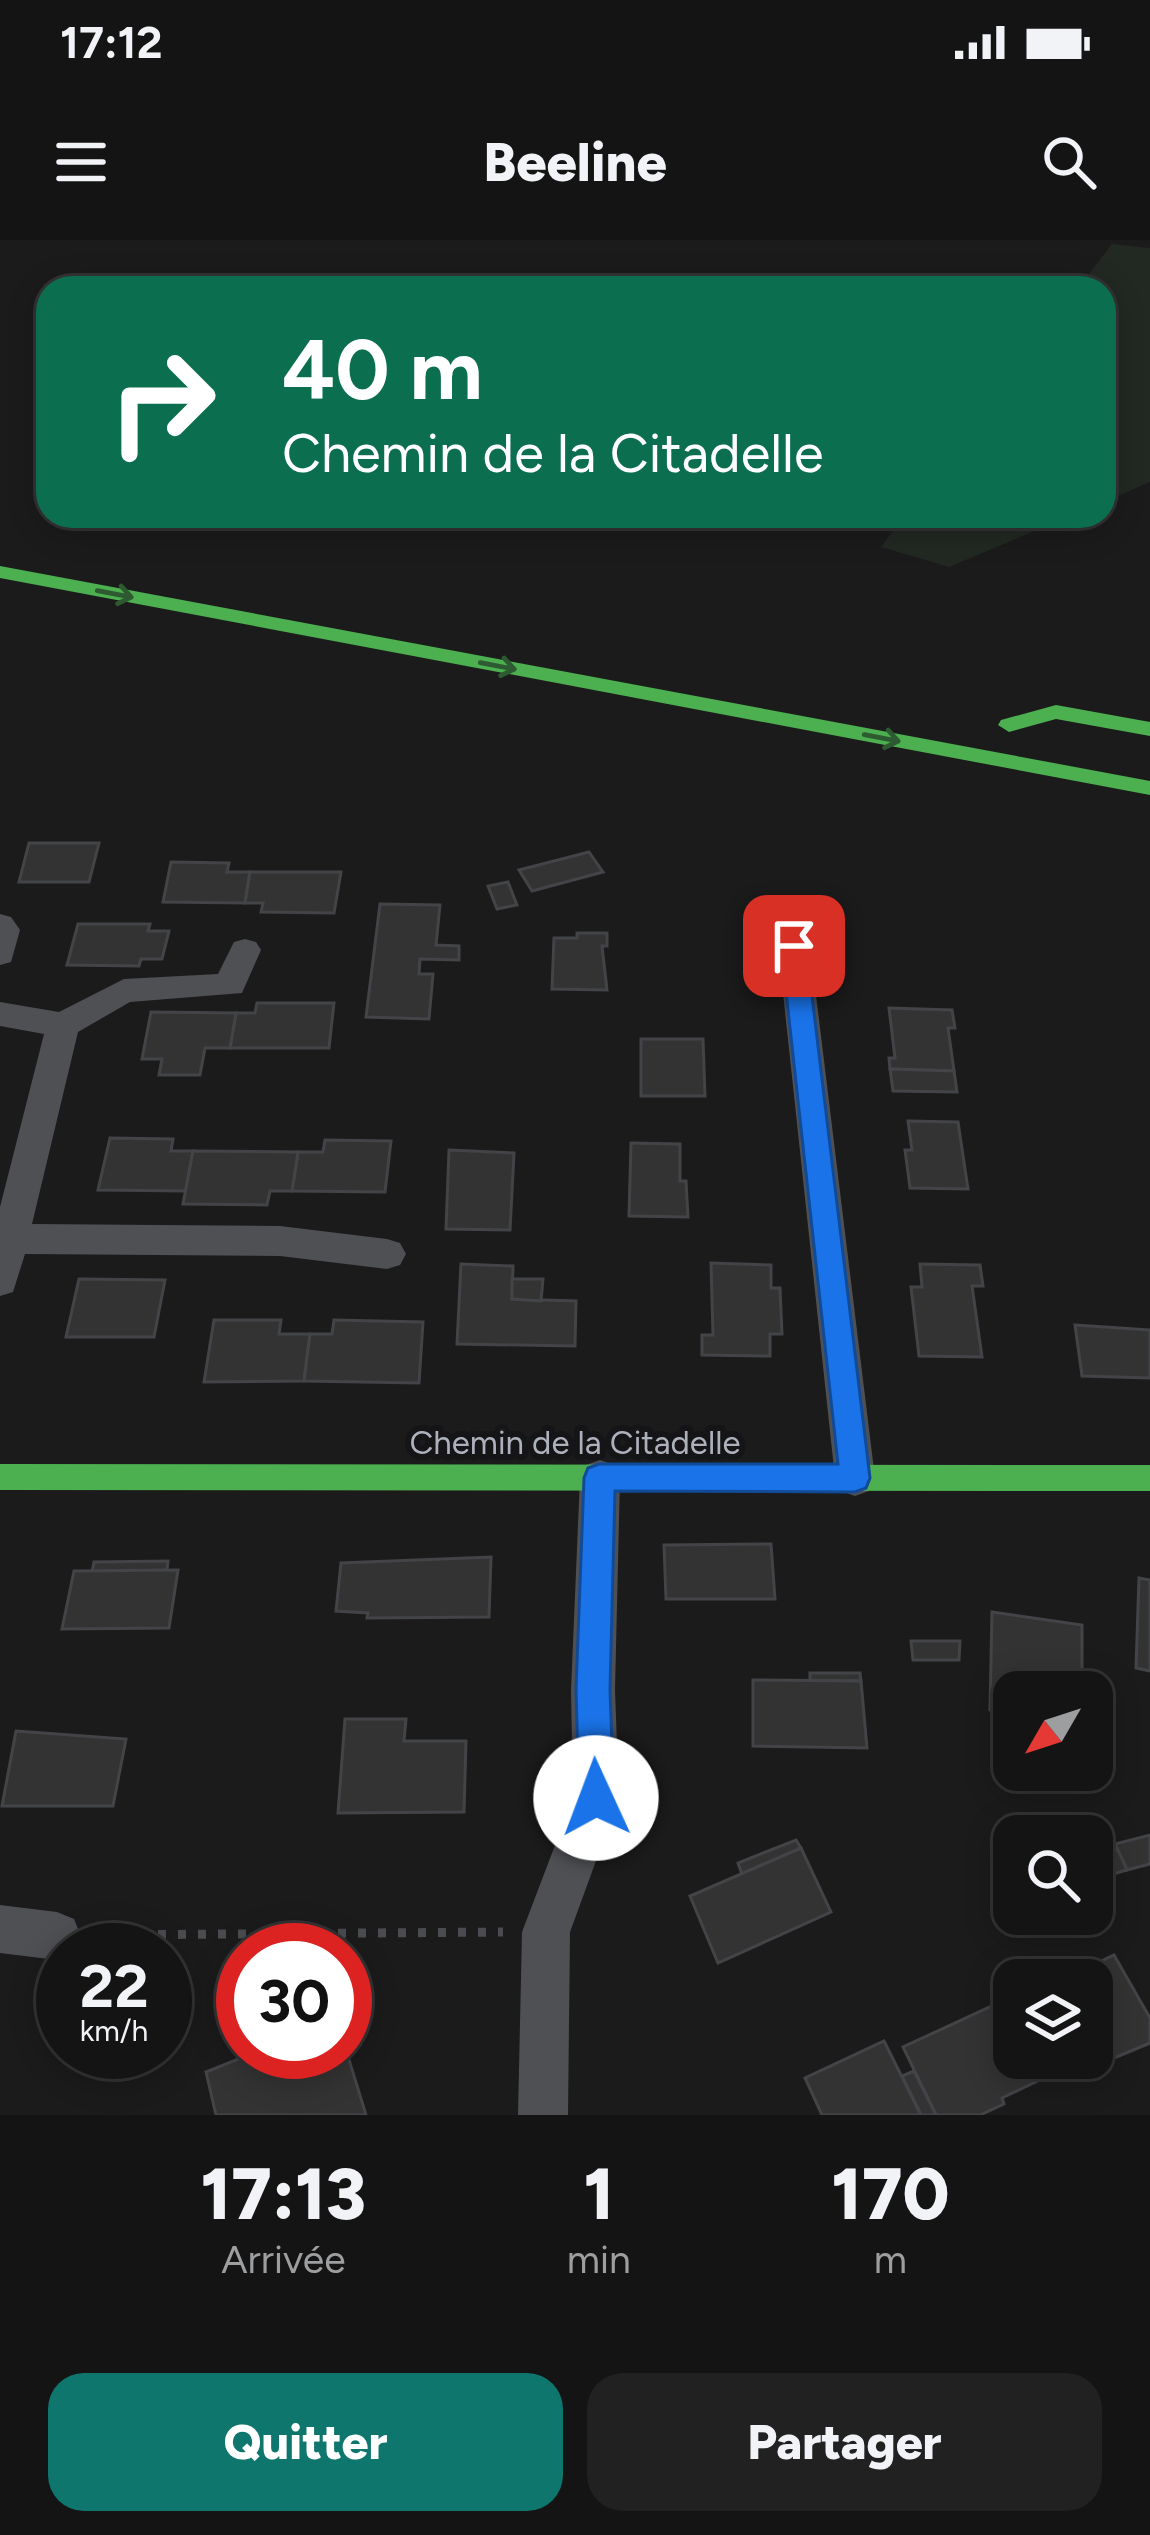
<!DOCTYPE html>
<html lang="fr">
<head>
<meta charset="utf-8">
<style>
	body { margin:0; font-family:Figtree,sans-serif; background:#212122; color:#f1f3f6; height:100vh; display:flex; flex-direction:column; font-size:45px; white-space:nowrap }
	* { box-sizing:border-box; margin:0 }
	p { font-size:39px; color:#9d9ea0 }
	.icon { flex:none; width:66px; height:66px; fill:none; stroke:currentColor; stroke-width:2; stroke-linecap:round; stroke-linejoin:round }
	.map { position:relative; height:1875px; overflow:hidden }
	.sheet { display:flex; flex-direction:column; background:#141414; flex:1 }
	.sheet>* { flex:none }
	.guide { position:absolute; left:36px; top:36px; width:1080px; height:252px; border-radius:36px; box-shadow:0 6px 30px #0003,0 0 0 3px #333334; background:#0b6e4f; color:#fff; overflow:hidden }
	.needle { width:78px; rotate:231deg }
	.buttons { position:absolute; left:993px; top:1431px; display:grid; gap:24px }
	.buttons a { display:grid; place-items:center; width:120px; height:120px; border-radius:24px; background:#141414; box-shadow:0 6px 30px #0003,0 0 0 3px #333334; font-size:60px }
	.speed { position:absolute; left:36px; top:1683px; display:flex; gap:24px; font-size:60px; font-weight:700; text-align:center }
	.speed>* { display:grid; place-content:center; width:156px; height:156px; border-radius:50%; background:#141414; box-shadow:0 6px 30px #0003,0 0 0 3px #333334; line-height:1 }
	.speed small { font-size:30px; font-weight:400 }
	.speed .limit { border:18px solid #d22; background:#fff; color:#111 }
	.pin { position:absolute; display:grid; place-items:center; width:102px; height:102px; color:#fff; margin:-51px; border-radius:24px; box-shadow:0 6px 18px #0006 }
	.me { position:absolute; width:132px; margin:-66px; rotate:358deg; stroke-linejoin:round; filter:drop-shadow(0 0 9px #0008) }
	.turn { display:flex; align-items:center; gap:42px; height:252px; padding:0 48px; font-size:54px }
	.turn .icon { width:156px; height:156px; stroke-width:2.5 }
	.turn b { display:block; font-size:84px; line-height:102px }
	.eta { display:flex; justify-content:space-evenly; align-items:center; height:204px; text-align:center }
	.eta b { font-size:72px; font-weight:800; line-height:84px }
	.action { display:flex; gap:24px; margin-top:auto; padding:24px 48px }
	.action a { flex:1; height:138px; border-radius:36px; background:#0f766e; color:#fff; font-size:48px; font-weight:800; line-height:138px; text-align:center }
	.action a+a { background:#212122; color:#f1f3f6 }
	.status { display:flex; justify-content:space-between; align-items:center; height:84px; padding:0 60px; background:#141414; direction:ltr }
	.status svg { height:33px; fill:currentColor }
	header { display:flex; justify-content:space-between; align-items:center; height:156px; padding:0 48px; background:#141414; font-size:54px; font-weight:800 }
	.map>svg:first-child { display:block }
	.green { fill:#212922 }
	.building { fill:#333; stroke:#434447; stroke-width:3 }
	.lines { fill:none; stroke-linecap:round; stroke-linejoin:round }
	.path { stroke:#4b4c4f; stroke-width:9; stroke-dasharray:8 12; stroke-linecap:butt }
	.street { fill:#4f5054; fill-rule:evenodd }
	.fast { fill:#4caf50; fill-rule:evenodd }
	.oneway { stroke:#2e5a31 }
	.route { fill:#1a73e8; stroke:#114b97; stroke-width:3 }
	.labels { text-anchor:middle; stroke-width:12; stroke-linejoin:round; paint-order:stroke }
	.street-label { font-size:33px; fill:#adb1bc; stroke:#151517 }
</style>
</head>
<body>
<div class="status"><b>17:12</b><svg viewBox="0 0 49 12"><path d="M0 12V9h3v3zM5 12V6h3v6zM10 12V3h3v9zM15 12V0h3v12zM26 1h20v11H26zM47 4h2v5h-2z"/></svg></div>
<header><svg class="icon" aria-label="menu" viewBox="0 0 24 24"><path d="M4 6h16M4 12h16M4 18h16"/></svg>Beeline<svg class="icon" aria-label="search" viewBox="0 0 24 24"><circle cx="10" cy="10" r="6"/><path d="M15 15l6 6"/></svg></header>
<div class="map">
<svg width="1150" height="1875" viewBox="0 0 1150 1875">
	<rect width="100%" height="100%" fill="#1b1b1b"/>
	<!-- green -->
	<g class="green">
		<polygon points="1112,4 1150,8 1150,242 1104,262 1104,48 1078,48"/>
		<polygon points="904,276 1070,276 949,327 881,307"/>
	</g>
	<!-- building -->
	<g class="building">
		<polygon points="29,603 99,603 89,642 19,642"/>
		<polygon points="589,612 603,632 532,651 519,630"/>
		<polygon points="171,622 229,623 227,632 250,632 245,663 163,662"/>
		<polygon points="250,632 341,632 334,673 261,672 263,663 245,663"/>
		<polygon points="508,642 517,665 497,669 488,646"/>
		<polygon points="380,664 440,665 436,705 459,706 459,720 420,719 419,734 433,734 429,779 366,777"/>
		<polygon points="78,684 150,684 148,691 169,691 162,719 141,719 139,726 67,725"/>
		<polygon points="577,693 607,693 607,706 602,706 607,750 552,749 554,698 577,698"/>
		<polygon points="257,763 334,763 329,808 230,808 236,773 255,773"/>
		<polygon points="889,768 952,770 955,788 948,788 954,831 890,829 889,818 895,818"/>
		<polygon points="151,772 236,773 230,808 205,808 200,835 159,835 162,819 142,819"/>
		<polygon points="641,799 703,799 705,856 641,856"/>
		<polygon points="890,829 954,831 957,852 893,851"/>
		<polygon points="908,881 958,882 968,949 910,948 905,910 912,910"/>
		<polygon points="110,898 173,899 171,911 193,911 186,951 98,950"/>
		<polygon points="325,900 391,901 385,952 292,951 298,912 323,912"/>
		<polygon points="631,903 680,904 680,941 686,941 688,977 629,976"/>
		<polygon points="449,910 514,913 510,990 446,989"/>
		<polygon points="193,911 298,912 292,951 270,951 267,965 183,964"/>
		<polygon points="711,1023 771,1025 771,1048 780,1048 782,1094 770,1094 770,1116 702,1115 702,1095 713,1095"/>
		<polygon points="461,1024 513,1026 512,1059 576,1061 575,1106 457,1104"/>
		<polygon points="920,1024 980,1025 983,1046 972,1046 982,1117 919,1116 911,1047 922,1047"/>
		<polygon points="79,1039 165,1040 154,1097 66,1097"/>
		<polygon points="512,1039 543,1039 541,1061 512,1059"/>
		<polygon points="214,1080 281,1080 279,1094 310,1094 304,1141 204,1142"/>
		<polygon points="334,1080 423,1082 419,1143 304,1141 310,1094 332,1094"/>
		<polygon points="1075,1085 1150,1090 1150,1138 1082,1136"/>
		<polygon points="771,1304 775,1359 666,1359 664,1305"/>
		<polygon points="491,1317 489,1377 367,1378 368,1373 336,1371 341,1323"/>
		<polygon points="168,1321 167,1330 92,1332 94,1322"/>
		<polygon points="178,1330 169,1388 62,1389 74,1331"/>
		<polygon points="1139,1338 1150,1340 1150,1431 1136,1428"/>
		<polygon points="992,1372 1082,1385 1082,1452 1014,1452 1014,1474 990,1470"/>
		<polygon points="911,1401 960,1401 959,1420 913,1420"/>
		<polygon points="810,1433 860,1433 861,1441 810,1441"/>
		<polygon points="753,1440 861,1441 867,1508 753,1506"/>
		<polygon points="345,1479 406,1479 404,1501 466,1501 464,1572 338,1573"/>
		<polygon points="16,1491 126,1499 113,1566 2,1566"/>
		<polygon points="1150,1595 1150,1624 1127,1630 1115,1604"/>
		<polygon points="796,1600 801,1608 742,1634 738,1623"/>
		<polygon points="801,1608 831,1672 718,1723 690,1656"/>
		<polygon points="1118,1610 1127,1630 1092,1640 1092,1615"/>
		<polygon points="1114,1715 1150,1778 1150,1803 1102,1823 1099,1817 1052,1840 1041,1818 1092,1818 1092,1740 1061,1740"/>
		<polygon points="1009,1758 1014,1768 1014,1818 1041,1818 1050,1835 1002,1858 1004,1864 980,1875 936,1875 903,1807"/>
		<polygon points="884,1801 921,1875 822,1875 805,1838"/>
		<polygon points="345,1805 347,1813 289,1837 285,1822 311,1812 345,1812"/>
		<polygon points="256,1812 282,1812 289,1837 347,1813 366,1875 216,1875 206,1832"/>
		<polygon points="914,1831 936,1875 921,1875 902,1836"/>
	</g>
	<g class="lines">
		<!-- path -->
		<polyline class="path" points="98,1695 503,1692"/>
		<!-- street -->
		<g class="street">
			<polygon points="0,674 11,677 20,690 11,722 0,725"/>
			<polygon points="794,695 805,698 810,706 875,1238 869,1251 855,1256 841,1251 835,1238 778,706 783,698"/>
			<polygon points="245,699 256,702 261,710 242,753 130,762 78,792 32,984 280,986 387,999 400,1003 406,1014 400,1025 387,1029 280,1016 25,1014 13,1052 0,1056 0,967 44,794 0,786 0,762 59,772 124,739 218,734 234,702"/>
			<polygon points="600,1220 614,1225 620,1238 615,1450 619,1558 570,1692 568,1875 518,1875 522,1692 573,1558 571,1450 580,1238 586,1225"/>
			<polygon points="0,1665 57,1672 74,1679 81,1696 75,1710 63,1710 63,1718 57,1720 0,1713"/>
		</g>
		<!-- fast -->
		<g class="fast">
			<polygon points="0,326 1150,541 1150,555 0,338"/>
			<polygon points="1056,465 1150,482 1150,496 1056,479 1009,492 998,485 1001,480"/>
			<polygon points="0,1224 1150,1225 1150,1251 0,1250"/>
		</g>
	</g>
	<!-- one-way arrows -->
	<defs><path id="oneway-shaft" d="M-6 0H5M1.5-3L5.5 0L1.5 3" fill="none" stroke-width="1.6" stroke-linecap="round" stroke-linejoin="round" transform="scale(3)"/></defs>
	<g class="oneway">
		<use href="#oneway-shaft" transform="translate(115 354) rotate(11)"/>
		<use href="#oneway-shaft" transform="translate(498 426) rotate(11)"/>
		<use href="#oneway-shaft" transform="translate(882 498) rotate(11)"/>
	</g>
	<!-- route -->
	<polygon class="route" points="794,698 806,706 870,1238 866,1248 855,1252 615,1251 610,1450 614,1558 609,1570 596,1575 584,1570 579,1558 576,1450 584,1238 588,1228 599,1224 838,1224 781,706"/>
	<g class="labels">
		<!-- street labels -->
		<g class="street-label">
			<text x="575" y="1214">Chemin de la Citadelle</text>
		</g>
	</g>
</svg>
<div class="buttons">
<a><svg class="needle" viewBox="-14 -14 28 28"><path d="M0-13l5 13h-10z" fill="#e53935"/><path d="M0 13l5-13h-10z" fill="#9d9ea0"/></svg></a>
<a><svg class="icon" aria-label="search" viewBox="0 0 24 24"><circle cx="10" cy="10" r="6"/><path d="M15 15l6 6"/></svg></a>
<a><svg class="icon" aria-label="layers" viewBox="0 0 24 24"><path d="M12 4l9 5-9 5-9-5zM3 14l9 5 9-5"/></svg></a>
</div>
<div class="speed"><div>22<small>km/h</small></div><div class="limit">30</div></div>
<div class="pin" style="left:794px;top:706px;background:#d93025"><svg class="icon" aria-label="arrive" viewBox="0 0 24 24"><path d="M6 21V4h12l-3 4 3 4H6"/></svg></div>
<svg class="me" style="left:596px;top:1558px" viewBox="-20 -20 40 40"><circle r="19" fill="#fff"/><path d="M0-13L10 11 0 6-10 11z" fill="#1a73e8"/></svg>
<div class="guide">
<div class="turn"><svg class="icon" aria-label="right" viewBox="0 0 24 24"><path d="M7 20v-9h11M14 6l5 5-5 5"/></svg><div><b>40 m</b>Chemin de la Citadelle</div></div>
</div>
</div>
<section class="sheet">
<div class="eta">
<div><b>17:13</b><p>Arrivée</p></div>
<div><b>1</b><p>min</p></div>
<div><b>170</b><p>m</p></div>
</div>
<div class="action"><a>Quitter</a><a>Partager</a></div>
</section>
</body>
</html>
